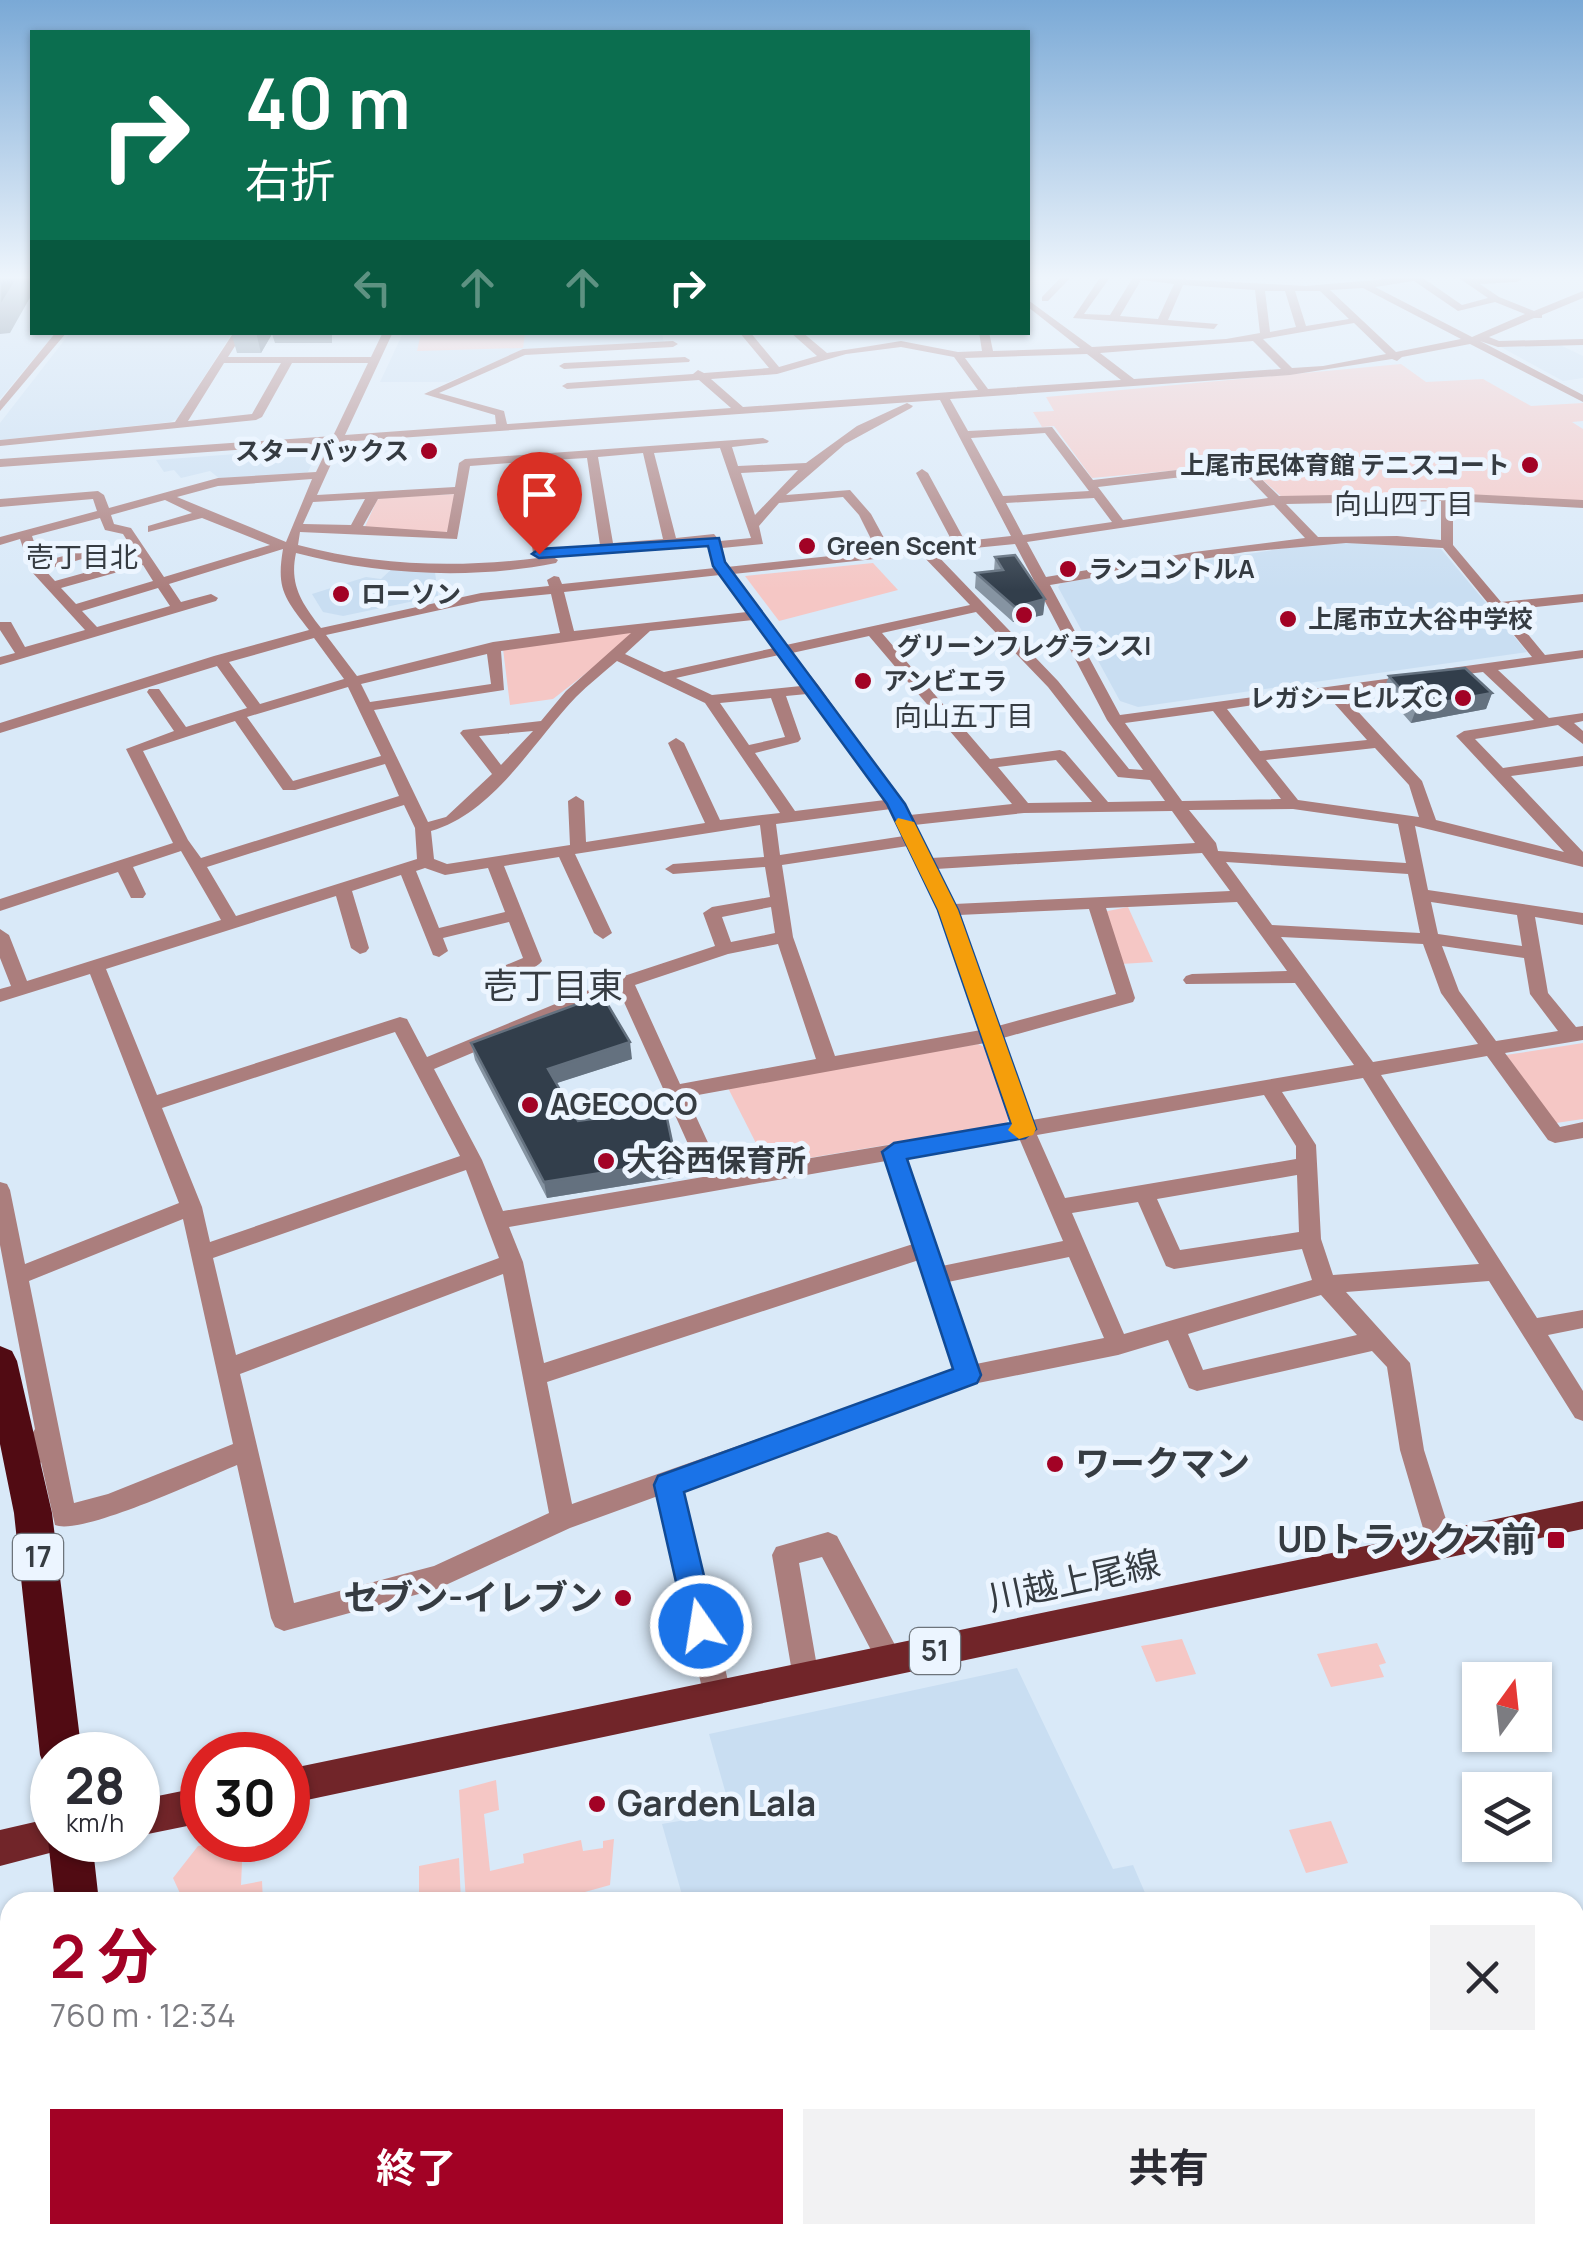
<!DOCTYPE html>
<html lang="ja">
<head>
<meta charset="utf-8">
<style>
	body { margin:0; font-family:Manrope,"Noto Sans JP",sans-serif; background:#f2f2f3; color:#2b2b33; height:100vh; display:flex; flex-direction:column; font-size:38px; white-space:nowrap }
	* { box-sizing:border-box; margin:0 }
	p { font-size:32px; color:#7c7c81 }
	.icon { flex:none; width:55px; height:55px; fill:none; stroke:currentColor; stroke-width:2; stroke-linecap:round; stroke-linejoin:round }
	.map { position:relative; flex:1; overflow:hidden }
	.sheet { position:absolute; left:0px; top:1892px; width:1585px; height:352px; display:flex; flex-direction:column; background:#fff; border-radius:30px 30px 0 0; box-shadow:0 2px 8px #0004 }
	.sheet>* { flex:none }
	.hud { position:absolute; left:30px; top:30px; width:1000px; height:305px; border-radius:0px; box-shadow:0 2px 8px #0004; background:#0b6e4f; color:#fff; overflow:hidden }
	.needle { width:65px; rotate:15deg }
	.controls { position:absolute; left:1462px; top:1662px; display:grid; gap:20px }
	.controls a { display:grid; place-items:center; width:90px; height:90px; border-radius:0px; background:#fff; box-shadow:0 2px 8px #0004; font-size:50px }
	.speed { position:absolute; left:30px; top:1732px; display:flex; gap:20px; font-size:50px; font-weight:700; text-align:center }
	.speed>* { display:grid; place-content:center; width:130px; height:130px; border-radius:50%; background:#fff; box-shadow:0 2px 8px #0004; line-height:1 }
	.speed small { font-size:25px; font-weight:400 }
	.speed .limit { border:15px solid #d22; background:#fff; color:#111 }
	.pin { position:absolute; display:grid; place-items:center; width:85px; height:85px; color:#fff; margin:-102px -42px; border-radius:50% 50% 50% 0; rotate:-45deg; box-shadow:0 0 10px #0007 }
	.pin .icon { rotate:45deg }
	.me { position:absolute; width:110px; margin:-55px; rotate:347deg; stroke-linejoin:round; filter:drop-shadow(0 0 8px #0008) }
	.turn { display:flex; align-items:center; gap:35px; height:210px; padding:0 50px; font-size:45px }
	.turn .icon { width:130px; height:130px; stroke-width:2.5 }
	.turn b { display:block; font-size:70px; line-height:85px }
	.lanes { display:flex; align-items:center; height:95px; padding:0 50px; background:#0003; justify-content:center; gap:50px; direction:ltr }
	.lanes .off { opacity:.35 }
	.round { display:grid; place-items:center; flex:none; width:105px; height:105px; border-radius:0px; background:#f2f2f3 }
	.head { display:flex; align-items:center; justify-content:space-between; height:170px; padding:0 50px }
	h1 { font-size:60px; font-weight:700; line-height:75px; color:#a20225 }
	.button { display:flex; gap:20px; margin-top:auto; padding:20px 50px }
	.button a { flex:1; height:115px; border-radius:0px; background:#a20225; color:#fff; font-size:40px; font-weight:700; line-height:115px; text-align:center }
	.button a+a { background:#f2f2f3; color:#2b2b33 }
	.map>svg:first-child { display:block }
	.built { fill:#c9def2 }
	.green { fill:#f5c7c5 }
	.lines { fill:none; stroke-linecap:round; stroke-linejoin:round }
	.minor { fill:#ab7e7d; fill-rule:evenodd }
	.major { fill:#712529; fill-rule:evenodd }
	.highway { fill:#510b13; fill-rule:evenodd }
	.wall { fill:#8694a2 }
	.shaded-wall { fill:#64717f }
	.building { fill:#323e4b; stroke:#64717f; stroke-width:2.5 }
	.route { fill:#1a73e8; stroke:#114b97; stroke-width:2.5 }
	.slow { fill:#f59e0b }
	.poi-dot { fill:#a20225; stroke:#ecf5ff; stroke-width:4 }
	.labels { text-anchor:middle; stroke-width:10; stroke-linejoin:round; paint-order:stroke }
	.far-poi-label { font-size:25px; font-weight:bold; fill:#363c42; stroke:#ecf5ff; text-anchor:start }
	.far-neighbourhood-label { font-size:28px; fill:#363c42; stroke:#ecf5ff }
	.shield { fill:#ecf5ff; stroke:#6d747b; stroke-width:2.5 }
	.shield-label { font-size:28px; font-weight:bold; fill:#363c42 }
	.poi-label { font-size:30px; font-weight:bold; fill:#363c42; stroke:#ecf5ff; text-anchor:start }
	.quarter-label { font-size:35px; fill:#363c42; stroke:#ecf5ff }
	.near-poi-label { font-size:35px; font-weight:bold; fill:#363c42; stroke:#ecf5ff; text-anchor:start }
	.near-street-label { font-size:35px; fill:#363c42; stroke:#ecf5ff }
</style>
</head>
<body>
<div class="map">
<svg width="1583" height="2243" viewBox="0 0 1583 2243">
	<rect width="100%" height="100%" fill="#d9e9f8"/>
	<!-- built -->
	<g class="built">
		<polygon points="32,276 32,332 55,333 0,399 0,277"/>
		<polygon points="662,332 664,343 521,351 448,382 380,382 403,333"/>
		<polygon points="70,333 232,333 177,419 170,422 0,440 0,423"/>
		<polygon points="1560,345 1583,356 1583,378 1563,381 1499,346"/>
		<polygon points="304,449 316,454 308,472 302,474 220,479 210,471 181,478 174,470 164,472 156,460"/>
		<polygon points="1332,541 1441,549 1527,652 1138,707 1120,701 1058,587 1061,583"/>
		<polygon points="394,567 435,572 438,596 343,616 323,612 312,594 366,577 381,579"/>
		<polygon points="1017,1668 1113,1869 1133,1865 1149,1902 684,1902 662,1824 731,1812 709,1734"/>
		<polygon points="340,2235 1564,2235 1568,2243 344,2243"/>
	</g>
	<!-- green -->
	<g class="green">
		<polygon points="421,333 421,332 525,333 523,348 417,351"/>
		<polygon points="1401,364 1426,382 1483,379 1531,406 1583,403 1583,421 1572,422 1583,429 1583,502 1283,498 1245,464 1092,478 1054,426 1042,427 1033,412 1054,411 1046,397"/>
		<polygon points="456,494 449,531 442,533 364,529 377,500 383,497"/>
		<polygon points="873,563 898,590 779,621 745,576"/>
		<polygon points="630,631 635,635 553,699 510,705 503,649"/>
		<polygon points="1128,907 1153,962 1121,964 1103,912"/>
		<polygon points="1583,1043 1583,1119 1556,1123 1506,1055"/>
		<polygon points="978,1044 986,1048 1009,1118 1005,1125 767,1165 727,1086"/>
		<polygon points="1182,1639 1196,1674 1156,1682 1141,1646"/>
		<polygon points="1377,1643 1386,1663 1379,1665 1384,1677 1331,1687 1317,1654"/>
		<polygon points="496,1780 499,1810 484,1814 490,1871 524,1863 523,1854 581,1840 583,1851 603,1848 603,1841 614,1839 610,1885 549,1902 466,1902 459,1790"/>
		<polygon points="1331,1821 1348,1863 1306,1873 1289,1830"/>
		<polygon points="243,1840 241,1885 262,1881 263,1902 270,1902 184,1902 173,1878 198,1846"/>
		<polygon points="459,1858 461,1902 379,1902 419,1894 419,1866"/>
	</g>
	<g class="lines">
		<!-- minor -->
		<g class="minor">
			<polygon points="1062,276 1072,276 1048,301 1042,301 1042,297"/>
			<path d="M1101,276H1111L1084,314L1110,315L1132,279L1124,276L1306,286L1420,276L1462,305L1488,298L1456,276L1472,279L1519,276L1522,279L1517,282L1480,284L1499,297L1534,311L1583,291V298L1542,315V318H1534L1489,337L1499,341L1583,339V345L1498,347L1480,341L1583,395V402L1470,344L1402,357L1397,361L1392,359L1290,375L950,399L968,431L1052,427L1093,480L1244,462L1279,496L1447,493L1583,500V508L1453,501V545L1501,602L1583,594V602L1508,610L1545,655L1583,650V658L1498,670L1549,718L1583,713V721L1574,723L1583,731V744L1558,725L1475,739L1503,768L1583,756V766L1511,776L1583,852V867L1415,826L1428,890L1583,913V925L1535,917L1548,993L1576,1027L1583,1026V1040L1505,1053L1560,1127L1583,1122V1138L1555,1143L1548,1140L1487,1056L1381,1075L1537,1318L1583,1310V1328L1548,1335L1583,1391V1421L1575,1418L1489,1281L1346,1292L1410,1363L1424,1450L1454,1545L1450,1553L1441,1557L1432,1553L1428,1545L1400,1450L1387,1367L1372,1351L1197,1391L1189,1388L1168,1340L1118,1355L968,1385L681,1488L732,1697L728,1707L718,1711L708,1707L704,1697L658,1496L570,1528L437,1589L284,1631L275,1627L271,1618L237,1465C205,1478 82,1536 55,1525L41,1462L32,1477L23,1480L14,1477L11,1469L35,1429L0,1245V1182L7,1184L10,1190L25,1264L179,1203L90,974L0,1002V989L11,986L0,958V929L9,935L27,981L221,920L181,851L133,867L146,894L143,898H131L118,872L0,911V899L173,843L126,749L174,731L147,692L149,689H159L186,727L247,708L217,666L0,733V723L214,656L309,630C285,598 276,590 283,549L169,584L181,602L211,594L218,598L216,601L0,665V657L15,653L0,630V622H11L25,647L85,630L31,571L20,539L0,545V537L97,511L93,499L0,507V499L98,491L104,495L109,508L218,478L316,472L330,443L0,467V459L333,436L368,363H292L262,417L256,420L0,446V440L175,422L234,332H244L228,357H371L383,332H393L345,435L496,424L495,415L424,394L523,349L673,341L678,344L673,347L525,355L439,393L504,411L507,424L731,408L699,380L567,389L562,386L567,383L693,374L698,370L704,373L769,368L739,332H750L779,367L817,356L790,332H802L827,353L901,341L958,352L982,351L979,332H989L993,351L1080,348L1028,307V300L1092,347L1226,339L1260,333L1255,290L1183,285L1168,320L1218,324L1214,329L1073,318ZM1141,280L1174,284L1158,319L1120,316ZM1414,281L1458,311L1495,302L1525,314L1472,337L1375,287ZM1363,288L1461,339L1396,352L1330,290ZM1265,291H1285L1296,327L1270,332ZM1295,291H1320L1349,319L1306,326ZM1354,323L1386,354L1323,366L1292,368L1263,339ZM1253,341L1281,369L1134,379L1100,353ZM901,347L954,357L978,390L743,407L711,379L777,374L846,354ZM1087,354L1121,380L988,389L965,358ZM224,363H281L252,414L188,421ZM940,400L1011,536L965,541L928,473L922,469L916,473L953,543L890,549L871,514L850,490L786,495L845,444L911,408L913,406L907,403L857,426L806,463L738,466L732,447L767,443L769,441L763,438L465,459L459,463L455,487L317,495L341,442ZM1045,433L1089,491L1003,496L971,438ZM720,448L751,538L720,541L714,534L676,538L654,453ZM643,453L663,539L613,543L598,457ZM587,458L600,545L545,550L534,461ZM523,462L533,554L538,558C458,568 376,566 298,545L300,532L457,539L470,466ZM798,470L755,515L741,473ZM1241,470L1268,498L1123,520L1098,487ZM312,479L286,542L177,497L218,486ZM454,494L447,532L363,526L378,499ZM843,497L859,515L877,551L727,567L722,548L763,544L759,526L779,503ZM1094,498L1112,522L1023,535L1006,503ZM365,499L351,525L303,524L313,502ZM165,500L192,513L148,526V532L202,518L270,545L164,577L131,528L114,524L111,515ZM1441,501V540L1397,536L1318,537L1286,504ZM1274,505L1305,538L1194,552L1046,577L1027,542ZM100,518L105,530L123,534L138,558L55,581L45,570L82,559L83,545L72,542L71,554L41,562L32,536ZM708,542L715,568L562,584L559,577L554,576L547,580L549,586L481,593L321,628C302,603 289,585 296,553C379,575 471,580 556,563L558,560L553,557ZM1346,543L1443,548L1532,657L1444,669L1437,673L1444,677L1483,672L1534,720L1464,731L1456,736L1564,852L1436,820L1422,781L1340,692L1410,682L1415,681V675L1120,715L1050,585L1245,552ZM1015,544L1107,720L1143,770L1129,769L1058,681L934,552ZM921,554L970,605L786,645L733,574ZM143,565L153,581L76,604L61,588ZM720,575L747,612L574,631L564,592ZM158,588L170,606L97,627L82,611ZM551,594L560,633L493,642L357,676L326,635L481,601ZM976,612L1048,687L1118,777L1150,780L1165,801L1108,802L1065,752L1060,750L990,759L882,633ZM753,620L774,648L664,672L625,654L650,631ZM631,633L566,691L541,721L463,730L460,733L492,774L446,817L428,822L374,710L504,690L501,651ZM869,636L1012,804L910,815L819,686L792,653ZM314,638L344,679L260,704L229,662ZM487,654L491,684L370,702L361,684ZM779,655L801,686L712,695L676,678ZM617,661L705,703L780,813L720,820L684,743L676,738L668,743L705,823L586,842L584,801L576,796L568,801L570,845L447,864L434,859L431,831C494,813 533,742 576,697C589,684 603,673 617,661ZM348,687L381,756L293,781L247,717ZM807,694L885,800L795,811L755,753L798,742L801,739L786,696ZM1326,694L1367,740L1260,751L1227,709ZM771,698L785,737L749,745L720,703ZM1213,711L1281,799L1182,801L1125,723ZM235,721L283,790H295L385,764L399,796L201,858L188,840L143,751ZM533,731L501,765L479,736ZM1375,748L1409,785L1419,817L1298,800L1266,760ZM1056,760L1092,802L1028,803L998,767ZM404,805L415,828L417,859L236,916L207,867ZM891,809L904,836L780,855L776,824ZM1293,809L1398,824L1406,863L1218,851L1216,843L1189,810ZM1172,811L1195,843L931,858L914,825L1024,813ZM760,825L764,857L673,864L665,869L673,874L765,867L770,897L712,907L703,913L715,946L618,978L427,1057L407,1019L400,1017L157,1095L106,969L336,896L351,948L360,954L366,952L369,948L352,891L401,875L433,955L439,957L448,951L443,938L509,922L523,958L506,965L503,969L506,973C516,976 535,970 542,961L504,866L559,857L594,933L603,939L612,933L575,854ZM908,846L939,910L981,1030L835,1056L793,937L782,865ZM1202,853L1230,891L954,904L936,869ZM1226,862L1408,874L1420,933L1272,925ZM425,868L445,875L488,868L505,912L439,928L416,871ZM1237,902L1287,971L1192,974L1186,976L1183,980L1186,984L1295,983L1354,1065L1032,1120L1003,1038L1133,1002L1135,998L1106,908ZM1431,902L1517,915L1522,946L1438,934ZM771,907L775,933L731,942L722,917ZM1089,909L1116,994L998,1026L959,915ZM1281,937L1423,944L1441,993L1478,1044L1373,1062ZM778,944L816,1059L680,1084L635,985L728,954ZM1442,946L1524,958L1530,994L1558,1031L1496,1041L1459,991ZM619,991L703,1177L503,1211L482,1160L434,1069ZM395,1032L460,1156L210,1242L202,1207L162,1108ZM985,1043L1013,1124L722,1173L687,1097ZM1363,1078L1479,1264L1333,1275L1321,1239L1316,1145L1282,1092ZM1264,1095L1296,1146V1159L1065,1198L1037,1135ZM1019,1138L1063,1241L942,1266L905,1158ZM886,1161L913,1244L544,1363L523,1262L509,1227ZM466,1170L499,1258L236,1355L213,1258ZM1297,1175L1299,1232L1180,1250L1157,1199ZM1138,1202L1166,1266L1174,1269L1302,1249L1312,1280L1124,1334L1072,1213ZM183,1219L233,1444L108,1494L74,1503L29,1281ZM1069,1257L1104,1338L976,1364L948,1282ZM919,1260L955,1370L572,1504L547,1382ZM503,1274L549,1513L434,1566L294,1603L240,1374ZM1321,1295L1357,1335L1203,1370L1188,1334Z"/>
			<polygon points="56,332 67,332 0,411 0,401"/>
			<polygon points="685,357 690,360 689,362 564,369 559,366 564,363"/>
			<polygon points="828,1532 837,1536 903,1660 899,1669 890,1673 881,1669 822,1557 799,1563 819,1678 816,1688 806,1691 796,1688 793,1678 772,1555 776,1547"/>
			<rect x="214" y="2235" width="34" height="8"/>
		</g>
		<!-- major -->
		<g class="major">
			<polygon points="1583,1501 1583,1529 288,1804 288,1769"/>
			<polygon points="202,1787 202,1823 138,1836 138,1800"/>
			<polygon points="52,1818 52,1840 68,1840 65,1849 0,1866 0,1830"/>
		</g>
		<!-- highway -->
		<g class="highway">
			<polygon points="0,1346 12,1351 17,1361 52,1513 82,1755 52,1755 52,1772 46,1770 40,1755 14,1513 0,1444"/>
			<polygon points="52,1830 52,1840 92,1840 99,1902 55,1902 48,1840"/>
			<polygon points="83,2235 133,2235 134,2243 84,2243"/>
		</g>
	</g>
	<!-- wall -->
	<g class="wall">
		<polygon points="231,332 332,332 332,343 275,343 272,334 261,353 237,353"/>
		<polygon points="995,557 1045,599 1043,615 1013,622 975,588 976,573 994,571"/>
		<polygon points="1389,676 1492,693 1486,709 1411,723 1383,691"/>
		<polygon points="471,1043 632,1059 556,1083 578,1121 676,1161 678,1177 547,1198 475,1060"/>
	</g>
	<!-- shaded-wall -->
	<g class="shaded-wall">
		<polygon points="19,276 32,276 32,294 10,333 0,334 0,307"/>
		<polygon points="256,332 272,332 272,334 261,353"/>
		<polygon points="1045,599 1043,615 1013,622 1015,607"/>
		<polygon points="1492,693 1486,709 1411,723 1417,707"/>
		<polygon points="630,1042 632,1059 551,1085 548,1069"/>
		<polygon points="676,1161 678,1177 547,1198 544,1182"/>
	</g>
	<!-- building -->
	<g class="building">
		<polygon points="0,276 19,276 0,307"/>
		<polygon points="1015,555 1045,599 1015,607 976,573 1003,570 995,557"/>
		<polygon points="1465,668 1492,693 1417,707 1389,676"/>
		<polygon points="602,995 630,1042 548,1069 578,1121 665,1109 676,1161 544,1182 471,1043"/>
	</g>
	<!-- sky -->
	<linearGradient id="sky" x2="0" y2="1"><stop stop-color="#7aa9d6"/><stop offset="0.47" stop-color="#eef5fc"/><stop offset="1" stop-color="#eef5fc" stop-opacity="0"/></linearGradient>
	<rect width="1583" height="590" fill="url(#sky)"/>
	<!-- route -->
	<polygon class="route" points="719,538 725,562 905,804 958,910 1036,1129 1025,1138 907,1159 981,1375 977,1383 684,1492 716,1626 712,1637 701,1641 691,1637 686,1626 654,1485 658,1476 953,1369 882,1152 894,1143 1011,1123 938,910 887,804 713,566 708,546 539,558 532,554 539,549"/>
	<!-- slow -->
	<polygon class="slow" points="898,818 914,822 958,910 1036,1129 1033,1135 1019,1139 1008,1130 1012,1124 938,910 895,822"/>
	<!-- markers -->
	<g class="poi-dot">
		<circle cx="429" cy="451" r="10"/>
		<circle cx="1530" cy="465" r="10"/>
		<circle cx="807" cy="546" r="10"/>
		<circle cx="1068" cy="569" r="10"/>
		<circle cx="341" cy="594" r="10"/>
		<circle cx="1024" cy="615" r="10"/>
		<circle cx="1288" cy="619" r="10"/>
		<circle cx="863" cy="681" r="10"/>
		<circle cx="1463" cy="698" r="10"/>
		<circle cx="530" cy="1105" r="10"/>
		<circle cx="606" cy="1161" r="10"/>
		<circle cx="1055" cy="1464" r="10"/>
		<rect x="1546" y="1530" width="20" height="20" rx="5"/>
		<circle cx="623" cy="1598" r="10"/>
		<circle cx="597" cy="1804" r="10"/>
	</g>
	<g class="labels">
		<!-- far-poi labels -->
		<g class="far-poi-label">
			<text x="409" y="460" text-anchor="end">スターバックス</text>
			<text x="1510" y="474" text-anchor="end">上尾市民体育館 テニスコート</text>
			<text x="827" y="555">Green Scent</text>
			<text x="1088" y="578">ランコントルA</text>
			<text x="361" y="603">ローソン</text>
			<text x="1308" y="628">上尾市立大谷中学校</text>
			<text x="1024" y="655" text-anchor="middle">グリーンフレグランスI</text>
			<text x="883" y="690">アンビエラ</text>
			<text x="1443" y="707" text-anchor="end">レガシーヒルズC</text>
		</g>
		<!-- far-neighbourhood labels -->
		<g class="far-neighbourhood-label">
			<text x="1404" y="514">向山四丁目</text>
			<text x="82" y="567">壱丁目北</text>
			<text x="964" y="726">向山五丁目</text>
		</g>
		<!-- shield labels -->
		<g class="shield">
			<rect x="13" y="1534" width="50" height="46" rx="8"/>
			<rect x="910" y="1628" width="50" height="46" rx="8"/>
		</g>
		<g class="shield-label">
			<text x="38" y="1567">17</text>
			<text x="935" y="1661">51</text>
		</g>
		<!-- poi labels -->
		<g class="poi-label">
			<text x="550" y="1115">AGECOCO</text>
			<text x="626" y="1171">大谷西保育所</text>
		</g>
		<!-- quarter labels -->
		<g class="quarter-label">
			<text x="553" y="998">壱丁目東</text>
		</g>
		<!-- near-poi labels -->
		<g class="near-poi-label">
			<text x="1075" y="1476">ワークマン</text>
			<text x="1536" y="1552" text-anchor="end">UDトラックス前</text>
			<text x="603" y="1610" text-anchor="end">セブン-イレブン</text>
			<text x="617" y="1816">Garden Lala</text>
		</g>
		<!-- near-street labels -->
		<g class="near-street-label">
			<text transform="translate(1074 1581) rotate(-12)" y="12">川越上尾線</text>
		</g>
	</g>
</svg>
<div class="controls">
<a><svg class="needle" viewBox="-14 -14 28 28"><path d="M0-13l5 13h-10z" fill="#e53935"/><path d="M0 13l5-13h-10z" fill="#7c7c81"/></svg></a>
<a><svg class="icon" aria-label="layers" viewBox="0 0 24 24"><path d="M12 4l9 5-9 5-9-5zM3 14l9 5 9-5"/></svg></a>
</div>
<div class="speed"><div>28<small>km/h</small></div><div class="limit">30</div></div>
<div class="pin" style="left:539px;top:554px;background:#d93025"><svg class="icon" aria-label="arrive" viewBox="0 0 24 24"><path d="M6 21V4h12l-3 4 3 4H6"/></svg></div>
<svg class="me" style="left:701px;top:1626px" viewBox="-20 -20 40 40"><circle r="17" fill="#1a73e8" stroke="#fff" stroke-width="3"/><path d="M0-11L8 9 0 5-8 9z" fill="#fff"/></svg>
<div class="hud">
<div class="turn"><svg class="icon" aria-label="right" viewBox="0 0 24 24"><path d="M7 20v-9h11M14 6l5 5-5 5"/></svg><div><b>40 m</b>右折</div></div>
<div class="lanes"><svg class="icon off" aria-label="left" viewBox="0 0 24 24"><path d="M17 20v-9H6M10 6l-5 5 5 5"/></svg><svg class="icon off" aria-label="ahead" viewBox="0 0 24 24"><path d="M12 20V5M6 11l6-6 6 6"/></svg><svg class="icon off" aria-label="ahead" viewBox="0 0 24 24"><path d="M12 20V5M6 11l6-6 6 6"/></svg><svg class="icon" aria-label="right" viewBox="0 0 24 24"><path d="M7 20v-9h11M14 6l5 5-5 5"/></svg></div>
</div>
<section class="sheet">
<div class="head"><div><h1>2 分</h1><p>760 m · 12:34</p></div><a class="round"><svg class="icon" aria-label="close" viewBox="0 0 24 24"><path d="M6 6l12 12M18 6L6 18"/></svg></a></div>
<div class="button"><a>終了</a><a>共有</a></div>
</section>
</div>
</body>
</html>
